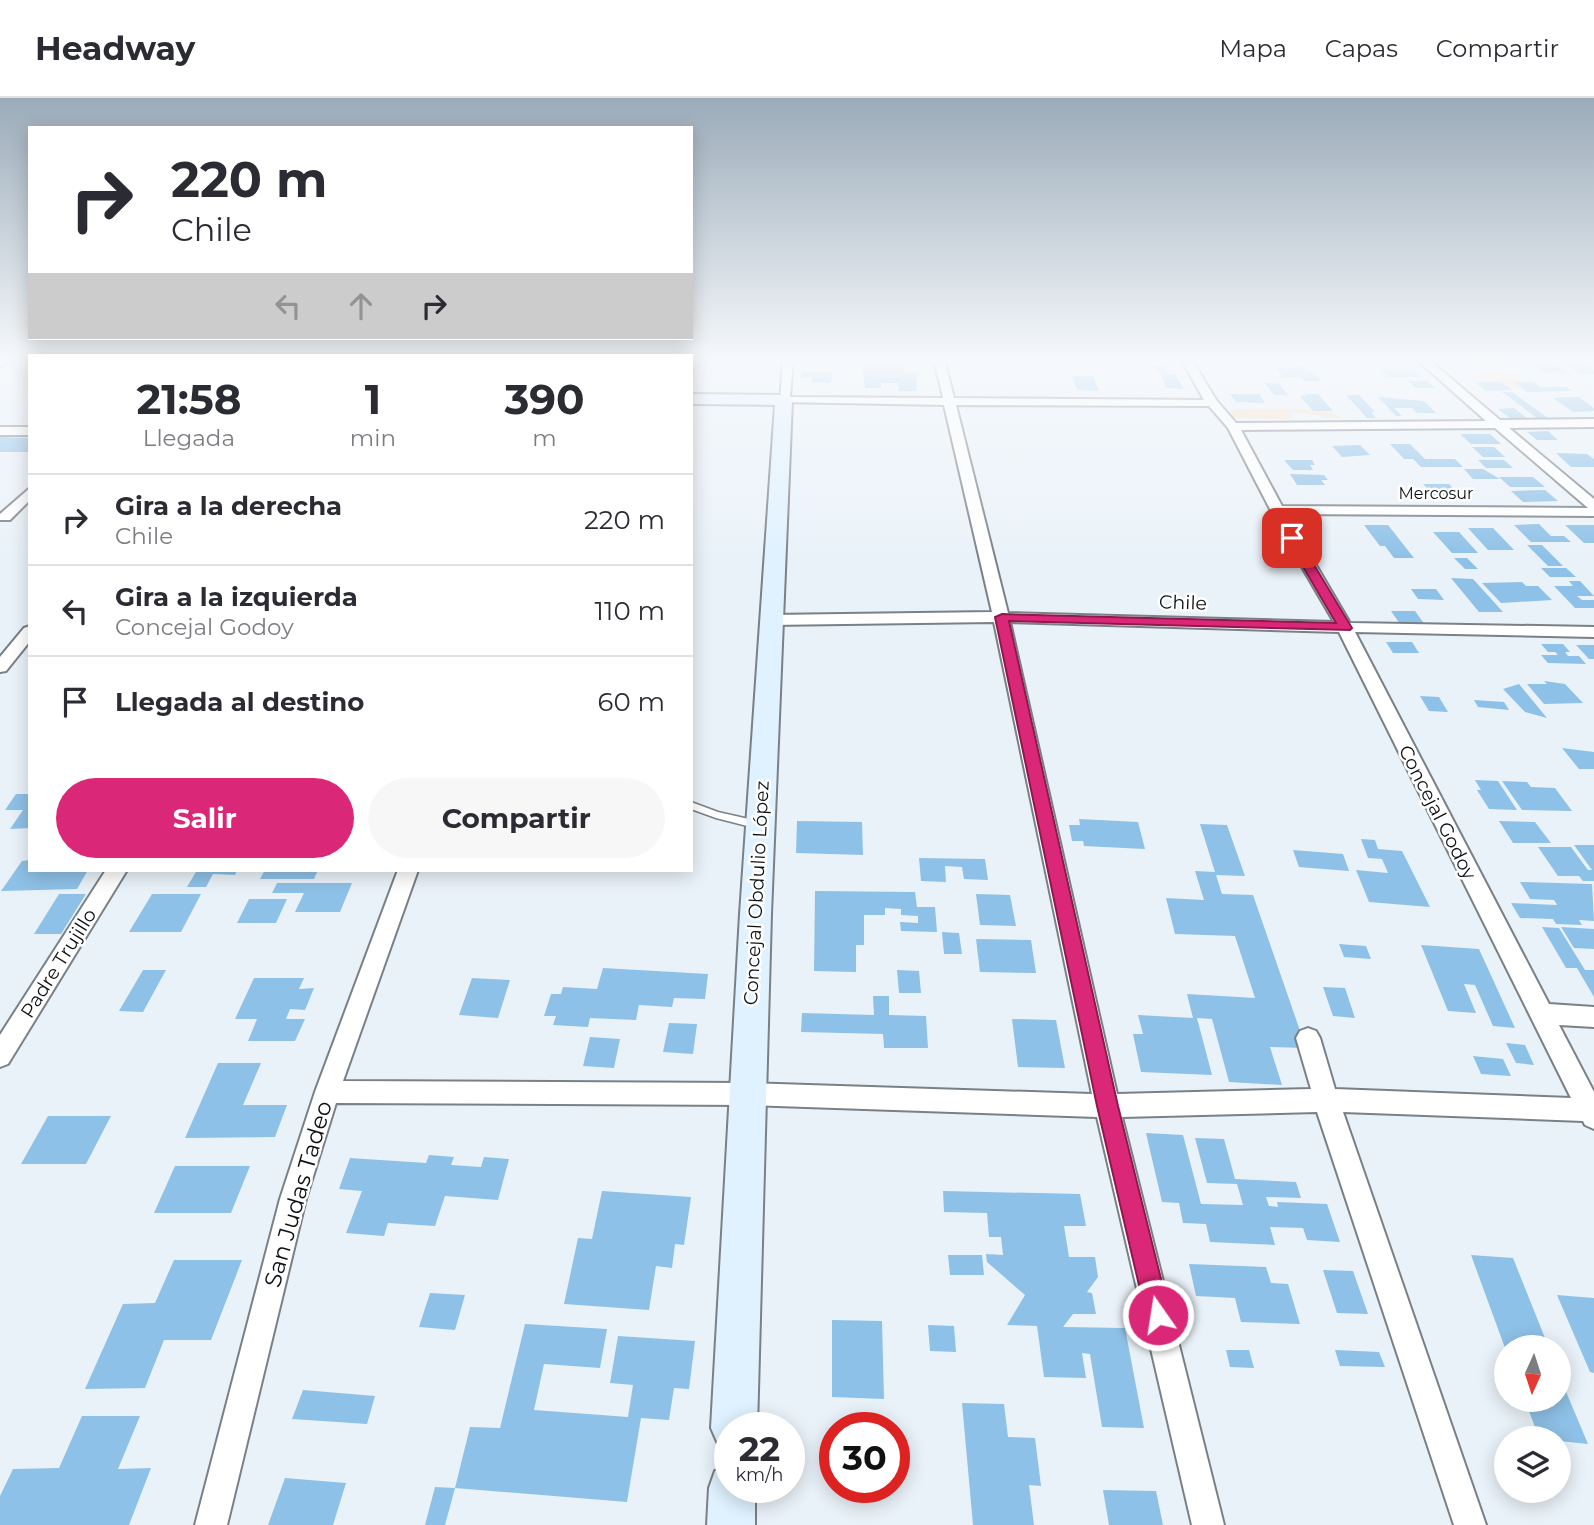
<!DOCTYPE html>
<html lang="es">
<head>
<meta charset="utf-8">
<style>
	body { margin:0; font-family:Montserrat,sans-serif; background:#f7f7f7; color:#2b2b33; height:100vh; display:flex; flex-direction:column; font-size:26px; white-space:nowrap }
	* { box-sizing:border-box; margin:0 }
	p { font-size:23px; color:#7c7c81 }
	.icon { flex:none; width:38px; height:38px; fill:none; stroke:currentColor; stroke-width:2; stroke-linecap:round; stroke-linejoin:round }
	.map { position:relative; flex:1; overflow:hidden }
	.sheet { position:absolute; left:28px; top:256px; width:665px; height:518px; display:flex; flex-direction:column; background:#fff; border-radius:0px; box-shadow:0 4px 18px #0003 }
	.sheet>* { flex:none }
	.guide { position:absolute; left:28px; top:28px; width:665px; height:214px; border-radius:0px; box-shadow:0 4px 18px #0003; background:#fff; color:#2b2b33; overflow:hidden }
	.needle { width:46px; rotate:183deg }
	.tools { position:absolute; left:1494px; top:1237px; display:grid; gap:14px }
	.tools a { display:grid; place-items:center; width:77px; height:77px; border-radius:50%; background:#fff; box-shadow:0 4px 18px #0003; font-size:35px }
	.speed { position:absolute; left:714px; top:1314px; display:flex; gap:14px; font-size:35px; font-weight:700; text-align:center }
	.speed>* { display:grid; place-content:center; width:91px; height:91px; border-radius:50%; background:#fff; box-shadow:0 4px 18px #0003; line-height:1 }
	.speed small { font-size:18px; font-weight:400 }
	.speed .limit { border:10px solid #d22; background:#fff; color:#111 }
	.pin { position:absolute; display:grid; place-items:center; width:60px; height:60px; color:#fff; margin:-30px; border-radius:14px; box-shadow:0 4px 10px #0006 }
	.me { position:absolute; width:77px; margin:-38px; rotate:347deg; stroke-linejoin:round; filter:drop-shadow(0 0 5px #0008) }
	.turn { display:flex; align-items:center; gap:24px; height:147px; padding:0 28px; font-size:32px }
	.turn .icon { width:91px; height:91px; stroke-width:2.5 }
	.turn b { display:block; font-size:49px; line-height:60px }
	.lanes { display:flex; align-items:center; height:66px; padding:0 28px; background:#0003; justify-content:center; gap:35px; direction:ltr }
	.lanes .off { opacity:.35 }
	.eta { display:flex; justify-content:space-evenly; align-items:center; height:119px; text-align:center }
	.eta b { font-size:42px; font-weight:700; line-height:49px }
	.button { display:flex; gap:14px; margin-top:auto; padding:14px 28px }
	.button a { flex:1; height:80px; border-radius:42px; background:#db2777; color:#fff; font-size:28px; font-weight:700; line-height:80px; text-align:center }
	.button a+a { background:#f7f7f7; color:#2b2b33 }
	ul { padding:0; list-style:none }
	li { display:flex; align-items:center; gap:21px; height:91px; padding:0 28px; border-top:2px solid #e1e1e2 }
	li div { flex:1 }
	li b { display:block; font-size:26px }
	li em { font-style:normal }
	header { display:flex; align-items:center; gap:42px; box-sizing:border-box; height:98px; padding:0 35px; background:#fff; border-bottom:2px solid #e1e1e2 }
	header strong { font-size:33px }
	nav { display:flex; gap:38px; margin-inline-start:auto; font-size:24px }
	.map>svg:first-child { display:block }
	.green { fill:#fcdbbb }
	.building { fill:#8ec1e7 }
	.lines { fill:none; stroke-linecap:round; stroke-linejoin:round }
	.lane-casing { stroke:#798086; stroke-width:3 }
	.street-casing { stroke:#798086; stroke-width:4 }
	.secondary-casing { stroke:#798086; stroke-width:4 }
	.lane { fill:#fff; fill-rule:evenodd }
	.street { fill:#fff; fill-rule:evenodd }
	.secondary { fill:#e0f2ff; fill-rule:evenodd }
	.route { fill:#db2777; stroke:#8e194d; stroke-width:2 }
	.labels { text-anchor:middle; stroke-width:5; stroke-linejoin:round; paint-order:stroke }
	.far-street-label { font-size:16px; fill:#0c0f11; stroke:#fff }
	.street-label { font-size:19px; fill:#0c0f11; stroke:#fff }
	.near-street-label { font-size:23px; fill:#0c0f11; stroke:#fff }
</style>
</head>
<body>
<header>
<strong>Headway</strong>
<nav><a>Mapa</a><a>Capas</a><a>Compartir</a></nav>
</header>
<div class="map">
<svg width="1594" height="1427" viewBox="0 0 1594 1427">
	<rect width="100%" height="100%" fill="#eaf2f9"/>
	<!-- green -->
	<g class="green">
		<polygon points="1483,261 1500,261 1501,266 1494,268 1504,271 1505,275 1517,275 1522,280 1521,285 1516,285 1522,292 1474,279 1475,274 1481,271 1472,265"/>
		<path d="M1237,311C1259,311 1326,308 1341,319C1325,322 1309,314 1292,314V319L1288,321L1231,320V312Z"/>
	</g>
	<!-- building -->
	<g class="building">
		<polygon points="862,263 903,267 904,274 916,275 917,293 899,293 898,285 881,285 881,290 865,290"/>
		<polygon points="1566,266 1584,266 1594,273 1594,276 1580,276"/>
		<polygon points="1534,267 1556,267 1566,274 1544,275"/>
		<polygon points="1152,268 1165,268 1169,276 1175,276 1184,291 1166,290 1160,274 1156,274"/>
		<polygon points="1291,268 1306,268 1322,283 1305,283 1301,279 1283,279 1276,270 1294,270"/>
		<polygon points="1380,271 1414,271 1422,279 1388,279"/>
		<polygon points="802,274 833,274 832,280 830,285 812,284 812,279 801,279"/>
		<polygon points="1072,278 1093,278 1099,293 1077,292"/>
		<polygon points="1408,283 1427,283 1435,290 1416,290"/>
		<polygon points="1475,284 1501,284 1513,292 1486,293"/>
		<polygon points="1514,284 1534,284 1540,289 1566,289 1572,293 1527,294"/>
		<polygon points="1265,285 1279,286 1288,297 1274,297"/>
		<polygon points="1502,294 1512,294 1548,320 1537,320"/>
		<polygon points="1230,296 1259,296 1265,305 1236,304"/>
		<polygon points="1305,296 1318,296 1333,313 1313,313 1300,298 1306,298"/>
		<polygon points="1346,297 1359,297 1375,314 1371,314 1376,320 1367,320"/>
		<polygon points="1378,299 1424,303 1436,315 1417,315 1412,310 1394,310 1402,318 1396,318"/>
		<polygon points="1579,299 1594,310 1594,313 1573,314 1553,300"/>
		<polygon points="1514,310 1528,321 1511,321 1498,311"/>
		<polygon points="1548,333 1558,342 1537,342 1527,334"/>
		<polygon points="1460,336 1490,336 1501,346 1471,346"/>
		<polygon points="0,339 30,340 30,354 0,354"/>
		<polygon points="1390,346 1410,346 1425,361 1455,361 1463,369 1421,369 1413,361 1404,361"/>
		<polygon points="1360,347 1370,357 1342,359 1332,348"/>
		<polygon points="1472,349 1494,349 1505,359 1483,359"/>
		<polygon points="1556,355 1587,356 1594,361 1594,369 1571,369"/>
		<polygon points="1284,362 1312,362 1315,367 1310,367 1313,372 1293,372"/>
		<polygon points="1478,362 1504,362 1513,370 1486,370"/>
		<polygon points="1464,371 1483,371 1500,381 1473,381"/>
		<polygon points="1290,376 1324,377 1328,382 1321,382 1325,387 1297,387"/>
		<polygon points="1499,379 1533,379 1545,389 1510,389"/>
		<polygon points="1423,386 1449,386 1465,402 1438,402"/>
		<polygon points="1545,392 1558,403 1523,404 1511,393"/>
		<polygon points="1539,426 1551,438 1564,438 1571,444 1531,444 1514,427"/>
		<polygon points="1364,427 1388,427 1414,460 1394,460 1385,448 1380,448"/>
		<polygon points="1565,427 1594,427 1594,445 1584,445"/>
		<polygon points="1468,430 1493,430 1514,452 1488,452"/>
		<polygon points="1433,434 1459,434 1478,455 1452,455"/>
		<polygon points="1527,447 1542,447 1563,468 1548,468"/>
		<polygon points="1454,460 1467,460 1478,471 1465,471"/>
		<polygon points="1541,470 1566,470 1576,479 1550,479"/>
		<polygon points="1451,480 1473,481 1503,514 1479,514"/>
		<polygon points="1569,483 1580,483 1594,498 1577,498 1582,502 1594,502 1594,510 1575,510 1554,488 1573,488"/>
		<polygon points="1522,484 1526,488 1538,488 1552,502 1501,505 1482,485"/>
		<polygon points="1411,491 1436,491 1444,502 1418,501"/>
		<polygon points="1391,513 1415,513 1425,527 1400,526"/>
		<polygon points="1386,544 1412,544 1419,555 1393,555"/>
		<polygon points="1541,546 1563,546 1570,554 1565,554 1568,558 1579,558 1586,566 1548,565 1541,557 1558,557 1555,554 1548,554"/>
		<polygon points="1576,547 1594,547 1594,561 1589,561"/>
		<polygon points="1544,583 1565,586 1583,605 1544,606 1527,586 1547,586"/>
		<polygon points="1519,586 1547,620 1525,614 1503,591"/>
		<polygon points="1420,598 1439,599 1448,614 1429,613"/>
		<polygon points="1474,602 1504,604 1509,612 1478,609"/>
		<polygon points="1562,650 1594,654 1594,671 1579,671"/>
		<polygon points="1475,682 1498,683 1517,712 1489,711 1477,692 1481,692"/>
		<polygon points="1502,683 1527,684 1531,689 1555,690 1572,713 1522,712"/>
		<polygon points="16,696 30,696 30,730 10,731 23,712 5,712"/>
		<polygon points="1079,721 1138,724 1145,751 1084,748 1083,743 1072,743 1069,727 1080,727"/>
		<polygon points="797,723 862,724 863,757 796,755"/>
		<polygon points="1499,723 1535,724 1551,745 1513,745"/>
		<polygon points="1200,726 1227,727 1245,778 1216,777 1222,796 1253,797 1306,950 1270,949 1282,987 1229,984 1212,921 1197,920 1212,977 1141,974 1133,936 1143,936 1138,917 1193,920 1187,896 1255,900 1235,838 1175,836 1166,800 1204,802 1195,773 1215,774"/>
		<polygon points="1361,741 1375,742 1378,751 1402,753 1430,809 1369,804 1356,772 1388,775 1382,761 1368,760"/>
		<polygon points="1574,747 1594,747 1594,783 1583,783 1579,778 1558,778 1538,749 1571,749 1588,772 1592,772"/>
		<polygon points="1293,752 1343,756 1349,773 1299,769"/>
		<polygon points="919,760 985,761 988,782 964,781 962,769 945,768 946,784 921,783"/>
		<polygon points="30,762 30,772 88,772 77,791 1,793 22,763"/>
		<polygon points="197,772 237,772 235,777 213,776 206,789 187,789"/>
		<polygon points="265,772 318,772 314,781 260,781"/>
		<polygon points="1520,784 1592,786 1594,823 1579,822 1582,827 1556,826 1553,821 1520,820 1511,805 1557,807 1554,802 1530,801"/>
		<polygon points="277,785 352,785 340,814 295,814 304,795 272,795"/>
		<polygon points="815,793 915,794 917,809 935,809 937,834 901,833 900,824 918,825 918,818 901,817 901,811 885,810 885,817 864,817 864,847 856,847 856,874 814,873"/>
		<polygon points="59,796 86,796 61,836 34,836"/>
		<polygon points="152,796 201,796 181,834 129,834"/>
		<polygon points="976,796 1010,797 1016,828 980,827"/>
		<polygon points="249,801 287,801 276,825 237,825"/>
		<polygon points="1542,829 1559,830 1585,872 1594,872 1594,899 1577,870 1566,870"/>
		<polygon points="1561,829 1594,831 1594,851 1574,850"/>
		<polygon points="942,834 959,835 962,856 944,856"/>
		<polygon points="976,841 1031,842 1036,875 980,874"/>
		<polygon points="1339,846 1366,848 1371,861 1344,859"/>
		<polygon points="1421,847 1479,851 1515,930 1493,928 1475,887 1464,886 1476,915 1448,913"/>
		<polygon points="603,870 708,876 705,901 674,900 672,909 639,907 636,922 590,920 588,929 553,927 556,918 544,918 551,896 561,896 563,889 597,891"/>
		<polygon points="143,872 166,872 143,914 119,913"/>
		<polygon points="897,872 919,873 921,895 899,895"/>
		<polygon points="254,880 304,880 299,891 314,890 305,912 290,911 286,921 305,921 295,943 248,943 257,921 235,921"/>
		<polygon points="472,880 510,882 498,920 459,917"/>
		<polygon points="1323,889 1345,890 1355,920 1333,918"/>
		<polygon points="873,898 889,898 889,917 926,918 928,950 884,950 883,936 801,934 802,915 874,917"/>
		<polygon points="1012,921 1056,922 1065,970 1018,969"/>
		<polygon points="669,925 697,926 693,956 663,954"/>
		<polygon points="590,939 620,941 614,970 583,968"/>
		<polygon points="1506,945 1525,947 1534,967 1516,965"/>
		<polygon points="1473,958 1503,961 1511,978 1481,976"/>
		<polygon points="218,965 261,965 243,1007 287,1007 275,1039 185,1040"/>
		<polygon points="48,1018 111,1018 86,1066 21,1066"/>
		<polygon points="1146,1035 1183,1037 1201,1106 1243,1107 1237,1086 1207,1085 1195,1040 1224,1041 1235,1081 1296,1084 1301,1100 1266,1099 1269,1108 1278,1109 1277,1104 1327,1106 1340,1144 1307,1142 1303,1130 1270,1129 1275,1147 1210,1144 1206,1126 1183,1125 1179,1105 1162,1104"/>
		<polygon points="429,1057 454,1059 451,1067 481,1069 484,1059 509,1061 498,1102 445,1098 435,1128 388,1125 384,1138 346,1135 362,1093 339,1091 350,1060 426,1065"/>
		<polygon points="175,1068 250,1068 231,1115 154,1115"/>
		<polygon points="602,1093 691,1099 684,1147 675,1146 672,1170 656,1168 649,1212 564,1206 578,1140 592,1141"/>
		<polygon points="943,1093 1080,1096 1086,1128 1064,1128 1069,1159 1095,1159 1098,1179 1087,1194 1092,1195 1096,1216 1073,1216 1063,1229 1125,1230 1144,1330 1102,1329 1090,1256 1082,1255 1086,1280 1044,1279 1037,1228 1007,1227 1025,1197 987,1164 986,1156 1003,1157 1001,1139 989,1139 987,1115 944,1114"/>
		<polygon points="948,1157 982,1157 984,1177 950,1177"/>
		<polygon points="1471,1157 1513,1160 1549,1250 1505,1250"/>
		<polygon points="174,1162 242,1162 211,1242 164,1242 145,1290 85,1291 123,1206 155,1205"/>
		<polygon points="1189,1166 1266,1169 1271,1185 1288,1186 1300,1226 1241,1224 1235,1200 1196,1198"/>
		<polygon points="1323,1172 1353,1173 1368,1216 1337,1215"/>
		<polygon points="430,1195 465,1197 455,1232 419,1229"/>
		<polygon points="1557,1197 1594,1200 1594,1275 1590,1274"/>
		<polygon points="832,1222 882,1223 884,1301 832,1299"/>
		<polygon points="525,1226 607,1231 600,1270 544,1266 534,1312 628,1319 633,1287 610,1285 618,1238 695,1243 689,1291 674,1290 669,1322 641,1320 627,1404 455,1390 445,1427 425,1427 435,1389 455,1390 470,1329 500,1330"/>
		<polygon points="928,1227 954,1228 956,1254 930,1253"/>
		<polygon points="1226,1252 1249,1252 1254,1270 1230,1269"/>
		<polygon points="1335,1252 1379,1254 1385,1269 1340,1268"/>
		<polygon points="1559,1277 1588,1346 1559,1343 1559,1340 1539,1340 1525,1302 1559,1302"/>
		<polygon points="303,1292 375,1298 367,1326 292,1321"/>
		<polygon points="962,1305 1004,1306 1008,1339 1035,1340 1041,1388 1029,1387 1034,1427 973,1427"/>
		<polygon points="82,1318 140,1318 118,1371 151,1370 129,1427 0,1427 0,1398 13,1371 59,1370"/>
		<polygon points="285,1380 346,1385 333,1427 268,1427"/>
		<polygon points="1103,1392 1156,1393 1163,1427 1109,1427"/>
	</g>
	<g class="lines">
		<!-- lane casing -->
		<g class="lane-casing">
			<polygon id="lane" points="691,704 718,714 762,724 764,727 759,731 716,720 691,711"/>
		</g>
		<!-- street casing -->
		<g class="street-casing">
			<g id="street">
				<polygon points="0,261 12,261 0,269"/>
				<path d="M783,261H793L790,299L943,300L934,261H944L954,300L1204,302L1181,261H1191L1217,303L1236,325L1486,323L1416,261H1428L1500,322L1594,321V329L1509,330L1594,401V418L1286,416L1350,525L1594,529V539L1355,534L1549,906L1594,909V929L1559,927L1594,994V1031L1585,1027L1583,1023L1343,1014L1486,1427H1454L1317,1014L1122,1019L1224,1427H1192L1097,1019L746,1007L336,1005L306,1101L227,1427H195L280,1101L315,994L398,772H418L343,983L746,985L1092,996L994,524L770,527L762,522L770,517L992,514L944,307L780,304ZM956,307L1209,308L1228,330L1285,440L1334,524L1008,515ZM1495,330L1588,410L1282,408L1241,332ZM1010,524L1339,534L1571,1000L1335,991L1320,940L1316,933L1308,930L1300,933L1296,940L1311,991L1117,996Z"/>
				<rect x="0" y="329" width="30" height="8"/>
				<polygon points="30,390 30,402 10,422 0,422 0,416"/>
				<polygon points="30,528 30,543 6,573 0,574 0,559 24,530"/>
				<polygon points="106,772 127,772 8,966 0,969 0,937"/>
			</g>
		</g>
		<!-- secondary casing -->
		<g class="secondary-casing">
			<g id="secondary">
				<polygon points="691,296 784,297 792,302 771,816 757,1330 730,1330 730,1351 718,1346 711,1330 740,816 775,307 691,306"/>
				<polygon points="730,1368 730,1390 755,1390 755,1427 707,1427 709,1390 715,1373"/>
			</g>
		</g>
		<!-- lane -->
		<use href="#lane" class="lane"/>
		<!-- street -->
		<use href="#street" class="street"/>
		<!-- secondary -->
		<use href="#secondary" class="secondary"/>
	</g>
	<!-- sky -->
	<linearGradient id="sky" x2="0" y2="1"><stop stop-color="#9babb9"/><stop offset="0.57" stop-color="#f6f9fc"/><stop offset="1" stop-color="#f6f9fc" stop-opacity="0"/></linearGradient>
	<rect width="1594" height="461" fill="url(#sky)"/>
	<!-- route -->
	<polygon class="route" points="1292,437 1298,440 1352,530 1350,532 1009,523 1118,1008 1170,1217 1166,1226 1158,1229 1149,1226 1146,1217 1097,1008 995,519 1002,516 1336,525 1286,440"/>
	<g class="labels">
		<!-- far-street labels -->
		<g class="far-street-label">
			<text x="1436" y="401">Mercosur</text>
		</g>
		<!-- street labels -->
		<g class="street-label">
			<text transform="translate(1183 504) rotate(2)" y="7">Chile</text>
			<text transform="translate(1438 714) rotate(63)" y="7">Concejal Godoy</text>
			<text transform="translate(756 795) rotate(-87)" y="7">Concejal Obdulio López</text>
			<text transform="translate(58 865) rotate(-58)" y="7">Padre Trujillo</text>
		</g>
		<!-- near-street labels -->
		<g class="near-street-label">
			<text transform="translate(298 1096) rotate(-74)" y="8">San Judas Tadeo</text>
		</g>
	</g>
</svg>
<div class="tools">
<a><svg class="needle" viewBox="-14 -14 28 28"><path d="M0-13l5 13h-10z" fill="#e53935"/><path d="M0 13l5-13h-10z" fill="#7c7c81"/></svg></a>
<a><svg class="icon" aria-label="layers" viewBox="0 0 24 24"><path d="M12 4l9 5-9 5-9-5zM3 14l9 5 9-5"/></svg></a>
</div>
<div class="speed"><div>22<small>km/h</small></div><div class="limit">30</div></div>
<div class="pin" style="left:1292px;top:440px;background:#d93025"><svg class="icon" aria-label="arrive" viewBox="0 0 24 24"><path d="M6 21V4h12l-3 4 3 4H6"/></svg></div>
<svg class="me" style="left:1158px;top:1217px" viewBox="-20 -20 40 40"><circle r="17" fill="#db2777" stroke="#fff" stroke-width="3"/><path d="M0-11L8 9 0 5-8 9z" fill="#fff"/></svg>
<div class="guide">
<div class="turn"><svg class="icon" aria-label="right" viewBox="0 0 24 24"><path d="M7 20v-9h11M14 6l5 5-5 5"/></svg><div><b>220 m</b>Chile</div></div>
<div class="lanes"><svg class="icon off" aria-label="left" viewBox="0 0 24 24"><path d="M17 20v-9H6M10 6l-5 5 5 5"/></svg><svg class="icon off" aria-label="ahead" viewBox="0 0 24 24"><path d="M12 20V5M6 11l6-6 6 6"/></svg><svg class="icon" aria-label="right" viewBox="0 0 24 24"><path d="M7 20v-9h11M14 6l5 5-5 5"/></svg></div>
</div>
<section class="sheet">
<div class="eta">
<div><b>21:58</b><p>Llegada</p></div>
<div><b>1</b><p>min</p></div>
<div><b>390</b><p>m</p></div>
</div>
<ul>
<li><svg class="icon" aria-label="right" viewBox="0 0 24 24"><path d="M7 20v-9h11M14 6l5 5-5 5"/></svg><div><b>Gira a la derecha</b><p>Chile</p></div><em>220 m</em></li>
<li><svg class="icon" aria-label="left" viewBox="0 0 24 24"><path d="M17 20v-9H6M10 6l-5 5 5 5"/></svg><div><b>Gira a la izquierda</b><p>Concejal Godoy</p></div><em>110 m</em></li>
<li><svg class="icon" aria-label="arrive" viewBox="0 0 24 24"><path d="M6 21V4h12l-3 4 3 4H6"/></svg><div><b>Llegada al destino</b></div><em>60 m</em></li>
</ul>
<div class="button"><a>Salir</a><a>Compartir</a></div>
</section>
</div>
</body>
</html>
